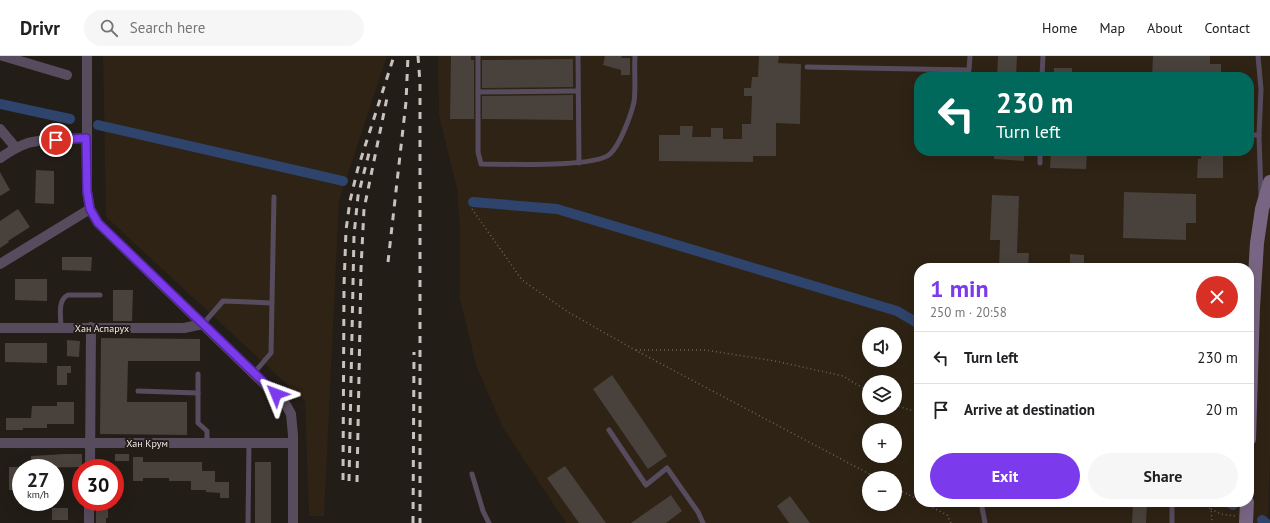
<!DOCTYPE html>
<html lang="en">
<head>
<meta charset="utf-8">
<style>
	body { margin:0; font-family:"PT Sans",sans-serif; background:#f6f6f6; color:#202124; height:100vh; display:flex; flex-direction:column; font-size:15px; white-space:nowrap }
	* { box-sizing:border-box; margin:0 }
	p { font-size:13px; color:#757577 }
	.icon { flex:none; width:22px; height:22px; fill:none; stroke:currentColor; stroke-width:2; stroke-linecap:round; stroke-linejoin:round }
	.map { position:relative; flex:1; overflow:hidden }
	.side { position:absolute; left:914px; top:207px; width:340px; height:244px; display:flex; flex-direction:column; background:#fff; border-radius:16px; box-shadow:0 4px 16px #0002 }
	.side>* { flex:none }
	.banner { position:absolute; left:914px; top:16px; width:340px; height:84px; border-radius:16px; box-shadow:0 4px 16px #0002; background:#00695c; color:#fff; overflow:hidden }
	.fabs { position:absolute; left:862px; top:271px; display:grid; gap:8px }
	.fabs a { display:grid; place-items:center; width:40px; height:40px; border-radius:50%; background:#fff; box-shadow:0 4px 16px #0002; font-size:20px }
	.speed { position:absolute; left:12px; top:403px; display:flex; gap:8px; font-size:20px; font-weight:700; text-align:center }
	.speed>* { display:grid; place-content:center; width:52px; height:52px; border-radius:50%; background:#fff; box-shadow:0 4px 16px #0002; line-height:1 }
	.speed small { font-size:10px; font-weight:400 }
	.speed .limit { border:6px solid #d22; background:#fff; color:#111 }
	.pin { position:absolute; display:grid; place-items:center; width:34px; height:34px; color:#fff; margin:-17px; border:2px solid #fff; border-radius:50%; box-shadow:0 1px 4px #0007 }
	.me { position:absolute; width:44px; margin:-22px; rotate:314deg; stroke-linejoin:round; filter:drop-shadow(0 0 3px #0008) }
	.turn { display:flex; align-items:center; gap:14px; height:84px; padding:0 16px; font-size:18px }
	.turn .icon { width:52px; height:52px; stroke-width:2.5 }
	.turn b { display:block; font-size:28px; line-height:34px }
	.round { display:grid; place-items:center; flex:none; width:42px; height:42px; border-radius:21px; background:#f6f6f6 }
	.summary { display:flex; align-items:center; justify-content:space-between; height:68px; padding:0 16px }
	h1 { font-size:24px; font-weight:700; line-height:30px; color:#7c3aed }
	.primary-button { display:flex; gap:8px; margin-top:auto; padding:8px 16px }
	.primary-button a { flex:1; height:46px; border-radius:24px; background:#7c3aed; color:#fff; font-size:16px; font-weight:700; line-height:46px; text-align:center }
	.primary-button a+a { background:#f6f6f6; color:#202124 }
	ul { padding:0; list-style:none }
	li { display:flex; align-items:center; gap:12px; height:52px; padding:0 16px; border-top:1px solid #e0e0e0 }
	li div { flex:1 }
	li b { display:block; font-size:15px }
	li em { font-style:normal }
	header { display:flex; align-items:center; gap:24px; box-sizing:border-box; height:56px; padding:0 20px; background:#fff; border-bottom:1px solid #e0e0e0 }
	header strong { font-size:19px }
	nav { display:flex; gap:22px; margin-inline-start:auto; font-size:14px }
	.search { width:280px; height:36px; background:#f6f6f6; display:flex; align-items:center; gap:10px; box-sizing:border-box; padding:0 14px; border-radius:22px; color:#757577; font-size:15px }
	.map>svg:first-child { display:block }
	.industrial { fill:#2e2314; fill-rule:evenodd }
	.lines { fill:none; stroke-linecap:round; stroke-linejoin:round }
	.canal { stroke:#2e446c; stroke-width:10 }
	.building { fill:#49413b }
	.path { stroke:#6b6661; stroke-width:1.5; stroke-dasharray:1 3; stroke-linecap:butt }
	.service { stroke:#574c5e; stroke-width:5 }
	.minor { stroke:#574c5e; stroke-width:10 }
	.secondary { stroke:#786583; stroke-width:14 }
	.rail { stroke:#c7c2be; stroke-width:3; stroke-dasharray:7 7; stroke-linecap:butt }
	.route-casing { stroke:#51269a; stroke-width:10 }
	.route { stroke:#7c3aed; stroke-width:7 }
	.labels { text-anchor:middle; stroke-width:4; stroke-linejoin:round; paint-order:stroke }
	.street-label { font-size:10px; fill:#f0ebe8; stroke:#231d17 }
</style>
</head>
<body>
<header>
<strong>Drivr</strong>
<div class="search"><svg class="icon" aria-label="search" viewBox="0 0 24 24"><circle cx="10" cy="10" r="6"/><path d="M15 15l6 6"/></svg>Search here</div>
<nav><a>Home</a><a>Map</a><a>About</a><a>Contact</a></nav>
</header>
<div class="map">
<svg width="1270" height="467" viewBox="0 0 1270 467">
	<rect width="100%" height="100%" fill="#231d17"/>
	<!-- industrial -->
	<g class="industrial">
		<polygon points="103,0 387,0 339,145 324,460 309,460 305,345 106,161"/>
		<path d="M438,0H1270V399L1268,467H566L503,372L476,309L460,243V175L457,133L439,59ZM919,21H1249V95H919ZM919,212H1249V446H919ZM869,278H895V304H869ZM869,326H895V352H869ZM869,374H895V400H869ZM869,422H895V448H869Z"/>
	</g>
	<g class="lines">
		<!-- canal -->
		<g class="canal">
			<polyline points="0,48 70,63"/>
			<polyline points="98,69 343,125"/>
			<polyline points="473,146 557,153 897,255 919,268"/>
			<polyline points="1229,446 1233,449"/>
			<polyline points="1262,464 1266,467"/>
		</g>
	</g>
	<!-- building -->
	<g class="building">
		<polygon points="451,0 471,0 471,4 474,4 474,63 450,63"/>
		<polygon points="605,0 622,0 621,2 630,2 630,19 621,19 621,14 603,9"/>
		<polygon points="759,0 779,0 778,7 801,8 800,68 776,67 776,100 753,100 753,106 659,105 659,79 680,79 680,70 693,70 692,81 711,81 711,72 723,72 723,83 742,83 742,68 751,68 752,40 744,40 744,32 751,32 752,21 758,21"/>
		<polygon points="998,0 1017,0 1016,21 997,21"/>
		<polygon points="1153,0 1210,0 1210,8 1221,8 1221,19 1200,19 1200,21 1152,21"/>
		<polygon points="573,3 573,31 482,32 482,4"/>
		<rect x="1054" y="12" width="18" height="9"/>
		<polygon points="573,39 573,64 482,63 482,40"/>
		<polygon points="994,95 1024,95 1024,105 994,103"/>
		<polygon points="1051,95 1087,95 1086,113 1050,112"/>
		<polygon points="1201,95 1223,95 1223,122 1197,122 1198,103 1201,103"/>
		<polygon points="36,114 54,115 54,148 35,147"/>
		<polygon points="0,116 10,134 0,140"/>
		<polygon points="1124,136 1196,138 1196,167 1186,167 1186,184 1123,182"/>
		<polygon points="992,139 1019,140 1017,197 1029,197 1028,212 999,212 1000,184 990,184"/>
		<polygon points="18,153 30,171 8,185 9,186 0,192 0,165"/>
		<polygon points="1070,198 1084,199 1084,212 1070,212"/>
		<polygon points="62,201 92,201 91,215 62,214"/>
		<polygon points="15,223 47,223 47,245 15,244"/>
		<polygon points="113,234 133,234 132,265 113,265"/>
		<polygon points="101,282 200,283 200,305 128,305 127,346 187,346 187,379 100,378"/>
		<polygon points="67,284 80,285 79,301 67,300"/>
		<polygon points="5,287 47,287 47,307 5,306"/>
		<polygon points="57,310 71,310 71,317 67,317 67,329 57,329"/>
		<polygon points="612,319 667,400 648,413 593,333"/>
		<polygon points="57,346 74,346 74,368 47,368 47,372 23,372 23,374 6,374 6,362 31,362 32,350 57,350"/>
		<polygon points="65,398 82,398 82,411 31,412 31,400"/>
		<rect x="115" y="398" width="14" height="7"/>
		<polygon points="133,401 143,401 143,406 202,406 202,415 215,415 215,426 229,426 229,442 220,442 220,437 206,436 206,434 191,434 191,425 169,425 169,422 143,422 143,425 133,425"/>
		<rect x="255" y="406" width="16" height="61"/>
		<polygon points="565,410 606,467 579,467 547,422"/>
		<rect x="9" y="411" width="12" height="23"/>
		<polygon points="671,439 682,455 666,467 631,467"/>
		<polygon points="790,440 810,467 789,467 777,450"/>
		<polygon points="1133,448 1147,449 1146,467 1132,467"/>
		<rect x="52" y="452" width="16" height="12"/>
		<polygon points="96,453 108,453 108,462 106,462 106,467 96,467"/>
	</g>
	<g class="lines">
		<!-- path -->
		<g class="path">
			<polyline points="472,153 522,224 568,256 635,294 877,422"/>
			<polyline points="636,294 705,294 775,305 843,320 869,336"/>
			<polyline points="895,349 919,357"/>
			<polyline points="895,432 919,444"/>
			<polyline points="922,446 947,459 951,467"/>
			<polyline points="1199,446 1211,453 1212,467"/>
			<polyline points="1211,453 1221,458 1235,460"/>
		</g>
		<!-- service -->
		<g class="service">
			<path d="M478,0V96L481,108C505,108 595,112 610,98C620,89 631,59 634,46C636,32 634,14 635,0"/>
			<polyline points="578,0 579,107"/>
			<polyline points="1258,0 1261,33 1259,79 1261,139"/>
			<polyline points="807,11 969,14 970,0"/>
			<polyline points="1042,21 1043,0"/>
			<polyline points="478,36 578,35"/>
			<polyline points="1249,79 1259,79"/>
			<polyline points="1040,107 1040,95"/>
			<polyline points="203,268 223,245 272,247"/>
			<path d="M61,272C61,261 57,244 68,239H100"/>
			<polyline points="254,317 271,297 274,141"/>
			<polyline points="198,318 198,367 207,375 207,387"/>
			<polyline points="138,335 198,337"/>
			<polyline points="609,374 646,429 667,412 698,456 703,467"/>
			<polyline points="472,418 483,455 489,467"/>
			<polyline points="981,446 985,467"/>
			<polyline points="248,467 249,387"/>
			<polyline points="1172,467 1172,446"/>
		</g>
		<!-- minor -->
		<g class="minor">
			<polyline points="3,0 67,19"/>
			<polyline points="87,0 87,135 90,153 98,167 286,349 291,358 293,379 293,467"/>
			<polyline points="0,73 16,92"/>
			<path d="M0,102C9,96 18,90 28,87C46,82 67,83 86,82"/>
			<polyline points="0,208 90,153"/>
			<polyline points="0,272 184,272 203,268"/>
			<polyline points="0,387 293,387"/>
			<polyline points="90,412 91,271"/>
			<polyline points="89,467 89,446"/>
		</g>
		<!-- secondary -->
		<g class="secondary">
			<polyline points="1249,383 1253,251 1257,187 1262,153 1270,126"/>
			<polyline points="1246,467 1247,446"/>
		</g>
		<!-- rail -->
		<g class="rail">
			<polyline points="418,0 420,27 420,467"/>
			<polyline points="388,206 406,46 408,0"/>
			<polyline points="343,424 344,230 346,174 350,145 358,112 394,0"/>
			<polyline points="349,425 354,179 358,140 370,93"/>
			<polyline points="357,426 361,212 364,153 388,37"/>
			<polyline points="413,467 414,296"/>
		</g>
	</g>
	<g class="lines">
		<!-- route casing -->
		<g class="route-casing">
			<polyline id="route" points="56,84 86,82 87,135 90,153 98,167 276,338"/>
		</g>
		<!-- route -->
		<use href="#route" class="route"/>
	</g>
	<g class="labels">
		<!-- street labels -->
		<g class="street-label">
			<text x="102" y="276">Хан Аспарух</text>
			<text x="147" y="391">Хан Крум</text>
		</g>
	</g>
</svg>
<div class="fabs">
<a><svg class="icon" aria-label="sound" viewBox="0 0 24 24"><path d="M4 9h4l5-4v14l-5-4H4zM17 9q2 3 0 6"/></svg></a>
<a><svg class="icon" aria-label="layers" viewBox="0 0 24 24"><path d="M12 4l9 5-9 5-9-5zM3 14l9 5 9-5"/></svg></a>
<a>+</a>
<a>−</a>
</div>
<div class="speed"><div>27<small>km/h</small></div><div class="limit">30</div></div>
<div class="pin" style="left:56px;top:84px;background:#d93025"><svg class="icon" aria-label="arrive" viewBox="0 0 24 24"><path d="M6 21V4h12l-3 4 3 4H6"/></svg></div>
<svg class="me" style="left:276px;top:338px" viewBox="-20 -20 40 40"><path d="M0-17L14 15 0 8-14 15z" fill="#7c3aed" stroke="#fff" stroke-width="4"/></svg>
<div class="banner">
<div class="turn"><svg class="icon" aria-label="left" viewBox="0 0 24 24"><path d="M17 20v-9H6M10 6l-5 5 5 5"/></svg><div><b>230 m</b>Turn left</div></div>
</div>
<section class="side">
<div class="summary"><div><h1>1 min</h1><p>250 m · 20:58</p></div><a class="round" style="background:#d93025;color:#fff"><svg class="icon" aria-label="close" viewBox="0 0 24 24"><path d="M6 6l12 12M18 6L6 18"/></svg></a></div>
<ul>
<li><svg class="icon" aria-label="left" viewBox="0 0 24 24"><path d="M17 20v-9H6M10 6l-5 5 5 5"/></svg><div><b>Turn left</b></div><em>230 m</em></li>
<li><svg class="icon" aria-label="arrive" viewBox="0 0 24 24"><path d="M6 21V4h12l-3 4 3 4H6"/></svg><div><b>Arrive at destination</b></div><em>20 m</em></li>
</ul>
<div class="primary-button"><a>Exit</a><a>Share</a></div>
</section>
</div>
</body>
</html>
